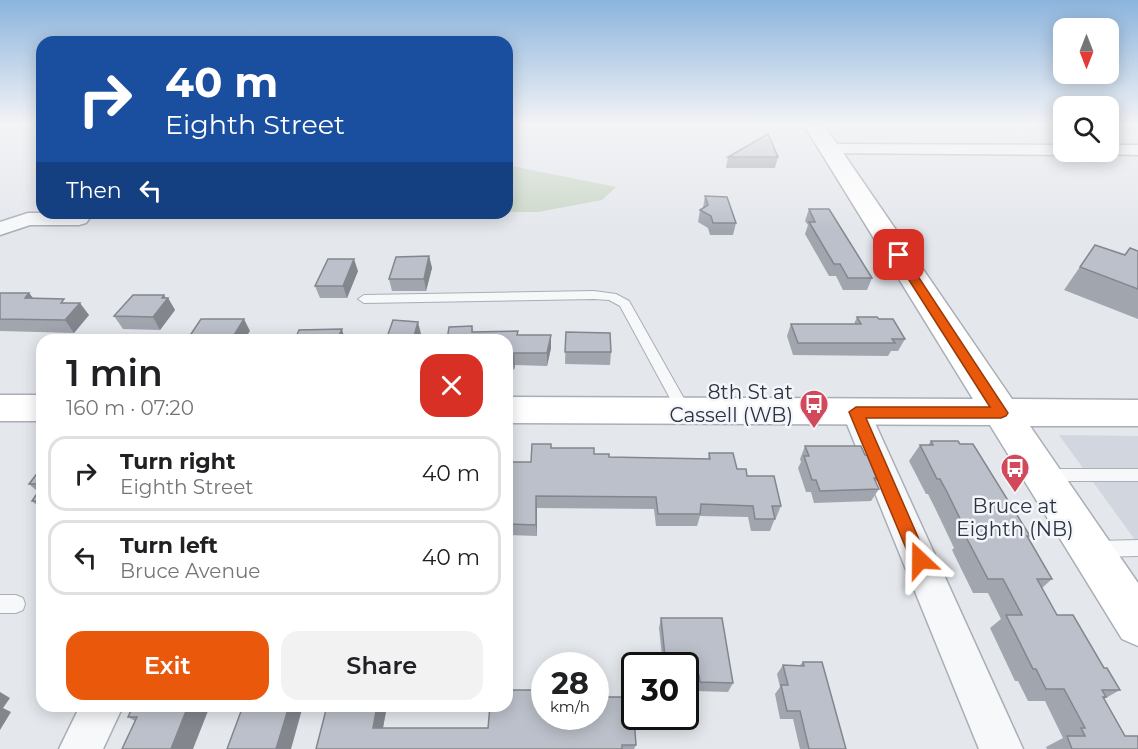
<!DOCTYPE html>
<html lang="en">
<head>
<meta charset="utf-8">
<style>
	body { margin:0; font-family:Montserrat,sans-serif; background:#f2f2f2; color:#202124; height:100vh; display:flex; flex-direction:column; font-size:22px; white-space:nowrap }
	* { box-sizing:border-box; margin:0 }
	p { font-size:20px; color:#757577 }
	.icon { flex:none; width:33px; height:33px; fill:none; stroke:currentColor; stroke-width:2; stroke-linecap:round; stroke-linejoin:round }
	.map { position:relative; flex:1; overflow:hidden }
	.sheet { position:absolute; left:36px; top:334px; width:477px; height:378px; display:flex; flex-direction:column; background:#fff; border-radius:18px; box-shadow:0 3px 15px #0003 }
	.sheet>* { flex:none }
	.hud { position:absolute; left:36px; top:36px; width:477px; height:183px; border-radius:18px; box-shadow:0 3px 15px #0003; background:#1a4fa0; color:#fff; overflow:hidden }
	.needle { width:39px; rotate:180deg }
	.controls { position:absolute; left:1053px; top:18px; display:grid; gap:12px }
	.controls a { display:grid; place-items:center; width:66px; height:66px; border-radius:12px; background:#fff; box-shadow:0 3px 15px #0003; font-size:30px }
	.speed { position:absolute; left:531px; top:652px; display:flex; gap:12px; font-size:30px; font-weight:700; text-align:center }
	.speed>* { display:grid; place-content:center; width:78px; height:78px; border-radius:50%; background:#fff; box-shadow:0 3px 15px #0003; line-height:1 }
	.speed small { font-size:15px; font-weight:400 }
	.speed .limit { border:3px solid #111; border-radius:9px; background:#fff; color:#111 }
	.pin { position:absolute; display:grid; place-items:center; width:51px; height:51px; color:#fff; margin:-26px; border-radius:12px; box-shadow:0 3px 9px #0006 }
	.me { position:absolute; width:66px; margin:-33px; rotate:337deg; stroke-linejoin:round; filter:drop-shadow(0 0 4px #0008) }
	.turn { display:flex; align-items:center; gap:21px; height:126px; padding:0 30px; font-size:27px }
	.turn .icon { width:78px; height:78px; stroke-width:2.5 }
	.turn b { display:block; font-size:42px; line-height:51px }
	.then { display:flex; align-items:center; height:57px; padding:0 30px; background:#0003; gap:12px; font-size:22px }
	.round { display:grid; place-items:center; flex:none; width:63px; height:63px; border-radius:18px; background:#f2f2f2 }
	.headline { display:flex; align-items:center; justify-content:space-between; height:102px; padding:0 30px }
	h1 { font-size:36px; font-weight:600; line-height:45px }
	.button { display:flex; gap:12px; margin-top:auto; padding:12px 30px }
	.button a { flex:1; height:69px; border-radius:18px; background:#ea580c; color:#fff; font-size:24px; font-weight:600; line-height:69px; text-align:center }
	.button a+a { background:#f2f2f2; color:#202124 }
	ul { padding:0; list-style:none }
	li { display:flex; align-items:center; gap:18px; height:75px; margin:0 12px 9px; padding:0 18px; border:3px solid #e0e0e0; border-radius:18px }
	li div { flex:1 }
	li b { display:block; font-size:22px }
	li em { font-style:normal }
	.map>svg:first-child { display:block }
	.built { fill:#d2d6de }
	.green { fill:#c9d6c5 }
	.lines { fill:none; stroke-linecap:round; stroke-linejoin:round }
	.lane-casing { stroke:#a9aeb7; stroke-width:2 }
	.street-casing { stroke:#a9aeb7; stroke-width:3 }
	.secondary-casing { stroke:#a9aeb7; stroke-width:3 }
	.lane { fill:#f7f8fa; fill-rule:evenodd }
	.street { fill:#f7f8fa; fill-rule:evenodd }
	.secondary { fill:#fff; fill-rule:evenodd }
	.wall { fill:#a1a5ae }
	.shaded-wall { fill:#83868d }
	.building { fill:#bbc0ca; stroke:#83868d; stroke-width:1.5 }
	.route { fill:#ea580c; stroke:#983908; stroke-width:1.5 }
	.labels { text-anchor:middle; stroke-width:5; stroke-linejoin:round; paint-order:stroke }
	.poi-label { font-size:20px; fill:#2b3445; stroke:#f4f6f9; text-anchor:end }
</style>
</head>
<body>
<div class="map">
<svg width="1138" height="749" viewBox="0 0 1138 749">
	<rect width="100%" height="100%" fill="#e4e7ec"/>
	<!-- built -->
	<polygon class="built" points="1059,435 1138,436 1138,544"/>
	<!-- green -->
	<polygon class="green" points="507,165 616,187 602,200 538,212 507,212"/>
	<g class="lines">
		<!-- lane casing -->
		<g class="lane-casing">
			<g id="lane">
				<polygon points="594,291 616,294 629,301 691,411 689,415 679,415 620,306 609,300 594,299 364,303 358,299 364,295"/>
				<polygon points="1047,469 1138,469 1138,481 1047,481 1041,480 1039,475 1041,470"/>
				<polygon points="1138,540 1138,556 1098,557 1092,555 1089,549 1092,543 1098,541"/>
				<polygon points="0,595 16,595 23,598 25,604 23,610 16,613 0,613"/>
			</g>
		</g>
		<!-- street casing -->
		<g class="street-casing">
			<g id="street">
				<polygon points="830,144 1064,145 1064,152 1072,152 1064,155 824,153 821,149 824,145"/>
				<polygon points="1108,145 1138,145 1138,155 1102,154 1100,152 1108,152"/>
				<polygon points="28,213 79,213 86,215 89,219 86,223 79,225 30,225 0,235 0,222"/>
				<polygon points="856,401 866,404 870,412 1023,749 979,749 842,412 846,404"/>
				<polygon points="80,706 123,706 103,749 59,749"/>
			</g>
		</g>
		<!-- secondary casing -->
		<g class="secondary-casing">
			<g id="secondary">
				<polygon points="804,125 824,125 1012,399 1138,400 1138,426 1030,426 1138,583 1138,646 1122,639 990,425 507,423 507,397 973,399"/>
				<rect x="0" y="395" width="42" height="26"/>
			</g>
		</g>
		<!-- lane -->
		<use href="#lane" class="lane"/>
		<!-- street -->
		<use href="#street" class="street"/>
		<!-- secondary -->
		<use href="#secondary" class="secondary"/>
	</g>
	<!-- wall -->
	<g class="wall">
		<polygon points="728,157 778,157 775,168 726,168"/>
		<polygon points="705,196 736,223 733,235 710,235 708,228 698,222 700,210 703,208"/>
		<polygon points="809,209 872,278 867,290 843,290 836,276 829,276 805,234 808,225 805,221"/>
		<polygon points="1095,245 1124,255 1130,248 1138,251 1138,319 1064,290"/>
		<polygon points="429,256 432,268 426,291 392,291 389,279"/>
		<polygon points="358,271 347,298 320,298 315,286"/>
		<polygon points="0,293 29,293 33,298 66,303 89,315 74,333 0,331"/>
		<polygon points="166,298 168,298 175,310 160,330 123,329 114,316"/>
		<polygon points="857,317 879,319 905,339 898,351 891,351 888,356 793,355 787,336 791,324 854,324"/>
		<polygon points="472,326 473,332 518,331 518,335 551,348 547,366 515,365 514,370 507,363 507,340 447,340"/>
		<polygon points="566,332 611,352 610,365 565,364"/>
		<polygon points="931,441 960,444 1030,536 1028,538 1052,579 1042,588 1057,615 1104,668 1120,690 1104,699 1125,736 1138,749 1047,749 1046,747 1063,738 1045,701 1028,701 1018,681 1015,681 990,628 1001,619 988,593 973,593 952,550 954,548 935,508 928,494 926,494 909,461 920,445 928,445"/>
		<polygon points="805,446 865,455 878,478 876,482 879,489 871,501 814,503 811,492 806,492 798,468 801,462 800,459"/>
		<polygon points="551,448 609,457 708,459 709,453 747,476 781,506 776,518 775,518 770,531 751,531 748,517 700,516 697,526 656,526 654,509 537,508 537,536 507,535 507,462 531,462"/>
		<polygon points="42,467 42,510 32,501 38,492 29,484"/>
		<polygon points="661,618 733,683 728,692 696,691 695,685 686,685 686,666 663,666 659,628"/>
		<polygon points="803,662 846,749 800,749 793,719 780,719 775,694 780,687 777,674 783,665 800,665"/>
		<polygon points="604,697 627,718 636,745 634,749 316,749 327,706 387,706 383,728 488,728 544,717 596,717"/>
		<polygon points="133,706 193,749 135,721 128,717"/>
	</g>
	<!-- shaded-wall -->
	<g class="shaded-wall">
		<polygon points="429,256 432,268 426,291 424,279"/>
		<polygon points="354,259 358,271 347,298 343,286"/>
		<polygon points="29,293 39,306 25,298"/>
		<polygon points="164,295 167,300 168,298 175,310 160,330 153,317"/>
		<polygon points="80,303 89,315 74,333 65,320"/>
		<polygon points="244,319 250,331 244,340 231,340"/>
		<polygon points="418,322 421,334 419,340 413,340"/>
		<polygon points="342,329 345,340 337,340"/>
		<polygon points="551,335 551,348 547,366 547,353"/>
		<polygon points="514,353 515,365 514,370 513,357"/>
		<polygon points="536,496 537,508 537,536 536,525"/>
		<polygon points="0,692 10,698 3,708 11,712 0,730"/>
		<polygon points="188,706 210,706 193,749 171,749"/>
		<polygon points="289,706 303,706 291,749 276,749"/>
		<polygon points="377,706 387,706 381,738 373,728"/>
	</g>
	<!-- building -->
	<g class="building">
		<polygon points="768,134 778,157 728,157"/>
		<polygon points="705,196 727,197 736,223 713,223 711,216 700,210 708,205"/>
		<polygon points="809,209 829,209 872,278 848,278 840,264 834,264 809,222 815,222"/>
		<polygon points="1095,245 1125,255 1130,248 1138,251 1138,289 1080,267"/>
		<polygon points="429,256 424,279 389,279 396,257"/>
		<polygon points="328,259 354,259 343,286 315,286"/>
		<polygon points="0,293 29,293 25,298 64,299 61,303 80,303 65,320 0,319"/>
		<polygon points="133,295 164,295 162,298 168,298 153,317 114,316"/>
		<polygon points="857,317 877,317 879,319 893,319 905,339 892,339 895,343 798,343 791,324 861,324"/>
		<polygon points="201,319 244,319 231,340 187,340"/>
		<polygon points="393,320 418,322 413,340 386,340"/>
		<polygon points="472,326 472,332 518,331 517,335 551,335 547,353 514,353 513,357 507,352 507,340 493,340 488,336 487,340 447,340 449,327"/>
		<polygon points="342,329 337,340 295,340 299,330"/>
		<polygon points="566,332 610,333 611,352 565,352"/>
		<polygon points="931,441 958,441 960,444 973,444 1030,536 1027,536 1052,579 1037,579 1057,615 1073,615 1104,668 1107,668 1120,690 1102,690 1106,697 1103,697 1125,736 1138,736 1138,749 1072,749 1067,736 1085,736 1081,728 1085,728 1064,689 1046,689 1036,669 1033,669 1006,615 1022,615 1003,579 988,579 965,535 968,535 947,492 940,479 937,479 920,445 933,445"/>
		<polygon points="532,444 551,444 551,448 594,448 594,454 609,454 609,457 710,459 709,453 733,453 737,469 746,469 747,476 774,476 781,506 772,506 775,519 755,519 753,506 701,504 700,514 658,514 656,497 536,496 536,525 507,524 507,462 531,462"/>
		<polygon points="805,446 861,446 865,455 869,455 878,478 874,478 879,489 820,491 816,480 812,480 804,456 809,456"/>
		<polygon points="42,467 42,484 29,484"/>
		<polygon points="42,486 42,501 32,501"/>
		<polygon points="661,618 722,618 733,683 700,682 699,675 686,675 686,666 666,666"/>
		<polygon points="803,662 822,662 846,749 809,749 800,711 787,711 781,685 788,685 783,665 804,666"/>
		<polygon points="507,690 544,690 544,717 596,717 596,693 604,693 604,697 626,697 627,718 634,718 636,745 622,745 622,749 316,749 327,706 377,706 373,728 488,728 490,706 507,706"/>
		<polygon points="133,706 188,706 171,749 122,749 137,717 128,717"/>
		<polygon points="243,706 289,706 276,749 227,749"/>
	</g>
	<!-- sky -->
	<linearGradient id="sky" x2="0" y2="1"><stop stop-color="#8bb4dd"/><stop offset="0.54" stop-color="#f3f4f6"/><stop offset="1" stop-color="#f3f4f6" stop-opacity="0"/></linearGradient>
	<rect width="1138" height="230" fill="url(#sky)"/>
	<!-- route -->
	<polygon class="route" points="899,252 904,255 1008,413 1006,416 1001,418 866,418 928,560 926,565 920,568 913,565 849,412 856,407 990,407 893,255"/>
	<!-- icons -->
	<defs>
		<g id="bus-pin" transform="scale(1.5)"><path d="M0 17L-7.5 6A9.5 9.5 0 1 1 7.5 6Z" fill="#d1495b" stroke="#f4f6f9"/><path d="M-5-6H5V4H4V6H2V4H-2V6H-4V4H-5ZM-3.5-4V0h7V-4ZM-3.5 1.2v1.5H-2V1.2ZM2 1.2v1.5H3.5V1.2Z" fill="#fff"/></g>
	</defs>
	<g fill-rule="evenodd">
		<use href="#bus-pin" x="814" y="404"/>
		<use href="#bus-pin" x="1015" y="468"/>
	</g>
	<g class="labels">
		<!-- poi labels -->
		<g class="poi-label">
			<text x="793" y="399">8th St at<tspan x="793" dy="23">Cassell (WB)</tspan></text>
			<text x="1015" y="513" text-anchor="middle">Bruce at<tspan x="1015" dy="23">Eighth (NB)</tspan></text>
		</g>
	</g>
</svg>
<div class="controls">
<a><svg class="needle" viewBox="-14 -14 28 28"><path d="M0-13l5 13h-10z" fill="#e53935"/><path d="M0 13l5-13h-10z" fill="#757577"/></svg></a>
<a><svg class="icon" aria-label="search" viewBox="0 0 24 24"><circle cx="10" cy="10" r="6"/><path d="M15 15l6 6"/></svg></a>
</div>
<div class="speed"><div>28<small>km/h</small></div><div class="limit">30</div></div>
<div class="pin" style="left:899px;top:255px;background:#d93025"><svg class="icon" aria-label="arrive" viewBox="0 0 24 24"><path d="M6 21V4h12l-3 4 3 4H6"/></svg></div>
<svg class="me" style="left:920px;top:560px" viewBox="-20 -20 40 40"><path d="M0-17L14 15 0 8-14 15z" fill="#ea580c" stroke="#fff" stroke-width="4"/></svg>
<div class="hud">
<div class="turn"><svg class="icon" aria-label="right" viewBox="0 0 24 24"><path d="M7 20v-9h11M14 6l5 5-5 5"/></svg><div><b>40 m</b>Eighth Street</div></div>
<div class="then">Then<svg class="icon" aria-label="left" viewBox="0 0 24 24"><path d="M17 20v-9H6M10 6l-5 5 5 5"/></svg></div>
</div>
<section class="sheet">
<div class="headline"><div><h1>1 min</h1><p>160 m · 07:20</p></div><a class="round" style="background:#d93025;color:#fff"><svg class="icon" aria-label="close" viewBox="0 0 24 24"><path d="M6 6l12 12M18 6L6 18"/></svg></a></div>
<ul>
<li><svg class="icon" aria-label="right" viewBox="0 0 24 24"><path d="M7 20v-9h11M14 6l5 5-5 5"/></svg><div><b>Turn right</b><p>Eighth Street</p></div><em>40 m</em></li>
<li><svg class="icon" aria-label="left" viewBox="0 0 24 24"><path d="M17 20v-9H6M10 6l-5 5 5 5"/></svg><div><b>Turn left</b><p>Bruce Avenue</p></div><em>40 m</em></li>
</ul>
<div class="button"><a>Exit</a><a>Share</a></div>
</section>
</div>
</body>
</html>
